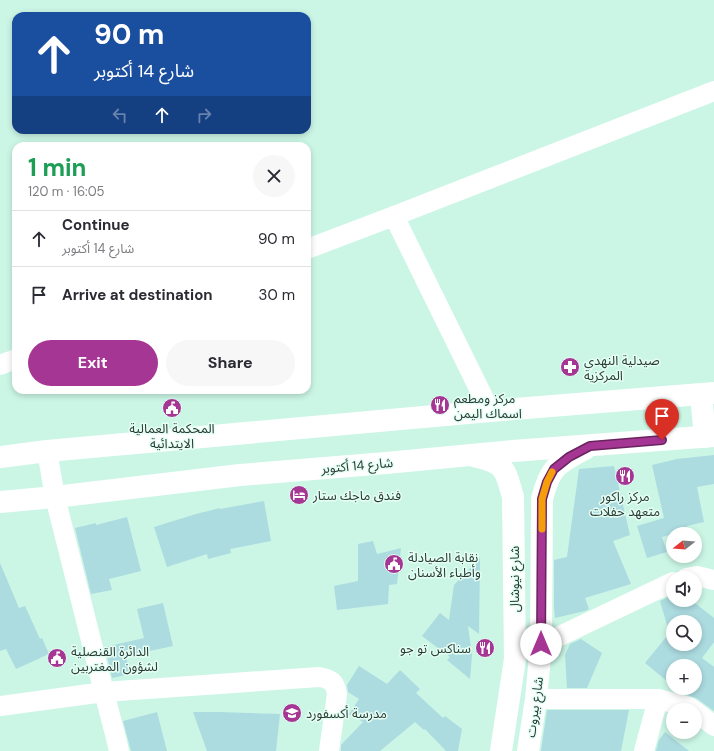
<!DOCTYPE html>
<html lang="en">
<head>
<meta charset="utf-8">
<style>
	body { margin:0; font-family:"DM Sans","Noto Sans Arabic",sans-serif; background:#f7f7f7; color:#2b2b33; height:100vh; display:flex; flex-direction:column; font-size:15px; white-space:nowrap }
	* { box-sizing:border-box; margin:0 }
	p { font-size:13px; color:#7c7c81 }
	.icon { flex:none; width:22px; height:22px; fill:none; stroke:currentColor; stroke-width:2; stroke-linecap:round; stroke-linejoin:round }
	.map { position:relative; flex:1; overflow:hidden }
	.sheet { position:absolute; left:12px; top:142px; width:299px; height:252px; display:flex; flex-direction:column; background:#fff; border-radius:12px; box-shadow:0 2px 6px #0003 }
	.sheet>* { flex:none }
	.hud { position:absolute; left:12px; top:12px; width:299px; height:122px; border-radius:12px; box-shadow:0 2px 6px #0003; background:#1a4fa0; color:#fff; overflow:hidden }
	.needle { width:26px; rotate:253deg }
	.controls { position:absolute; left:666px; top:527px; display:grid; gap:8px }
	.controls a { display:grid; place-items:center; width:36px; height:36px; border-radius:50%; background:#fff; box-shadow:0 2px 6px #0003; font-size:20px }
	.pin { position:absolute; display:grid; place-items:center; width:34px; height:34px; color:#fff; margin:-41px -17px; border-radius:50% 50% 50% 0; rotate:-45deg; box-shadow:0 0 4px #0007 }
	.pin .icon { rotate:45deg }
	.me { position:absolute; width:44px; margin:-22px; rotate:0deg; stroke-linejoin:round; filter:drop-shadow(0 0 3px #0008) }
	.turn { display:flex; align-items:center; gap:14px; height:84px; padding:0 16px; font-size:18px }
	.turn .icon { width:52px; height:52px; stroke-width:2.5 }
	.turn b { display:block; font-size:28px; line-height:34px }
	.lanes { display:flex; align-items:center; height:38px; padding:0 16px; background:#0003; justify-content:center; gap:20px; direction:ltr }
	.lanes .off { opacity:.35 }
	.round { display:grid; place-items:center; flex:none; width:42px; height:42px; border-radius:21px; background:#f7f7f7 }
	.head { display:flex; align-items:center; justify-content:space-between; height:68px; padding:0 16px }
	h1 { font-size:24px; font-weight:700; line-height:30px; color:#1e9e55 }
	.action { display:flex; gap:8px; margin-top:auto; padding:8px 16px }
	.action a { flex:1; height:46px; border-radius:24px; background:#a53693; color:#fff; font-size:16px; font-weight:700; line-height:46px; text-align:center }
	.action a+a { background:#f7f7f7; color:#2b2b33 }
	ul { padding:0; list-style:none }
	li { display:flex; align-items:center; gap:12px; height:56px; padding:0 16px; border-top:1px solid #e1e1e2 }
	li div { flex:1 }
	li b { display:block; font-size:15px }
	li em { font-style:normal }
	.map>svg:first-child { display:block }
	.building { fill:#acdbe0; fill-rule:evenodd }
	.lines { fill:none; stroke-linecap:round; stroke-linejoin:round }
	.minor { stroke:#fff; stroke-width:20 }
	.major { stroke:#fff; stroke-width:22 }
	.route-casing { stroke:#6b2360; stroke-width:10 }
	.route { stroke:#a53693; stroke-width:7 }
	.slow { stroke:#f59e0b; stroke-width:7 }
	.labels { text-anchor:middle; stroke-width:3; stroke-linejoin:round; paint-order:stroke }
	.poi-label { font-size:13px; fill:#2a3b35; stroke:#e5fff5; text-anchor:start }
	.street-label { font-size:13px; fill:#2a3b35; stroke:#e5fff5 }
</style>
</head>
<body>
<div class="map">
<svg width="714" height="751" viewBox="0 0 714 751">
	<rect width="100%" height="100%" fill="#cbf6e6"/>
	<!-- building -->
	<g class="building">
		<polygon points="714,455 714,484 697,487 704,522 687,526 688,530 662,537 667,552 647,558 637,526 664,518 652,465 677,459"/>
		<polygon points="614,466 630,535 613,541 631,584 585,598 589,609 585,611 555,618 554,607 554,560 567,557 579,469"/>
		<polygon points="264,501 271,541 230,549 231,553 208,559 207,554 167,567 154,527 196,514 220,508 220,509"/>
		<polygon points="127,517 141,571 109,579 112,590 91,594 75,528 96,523 96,525"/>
		<polygon points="373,541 377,554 401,548 397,584 389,585 388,604 337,610 334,586 358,581 358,544"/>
		<polygon points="480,558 479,634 468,626 472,655 470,679 447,660 450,657 422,636 440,613 449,620 454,585"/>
		<polygon points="0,563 19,608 25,606 40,639 42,638 49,654 16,669 6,649 0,651"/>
		<path d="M673,595V600H691L714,618V642L702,658L714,667V711L696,698L681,693L676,688H695V666H673V686L645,663L667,636L670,635L660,601ZM673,622H695V644H673Z"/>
		<polygon points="163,603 173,646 126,656 130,674 112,678 105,647 144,638 137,609"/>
		<polygon points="581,639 602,653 587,688 567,688 565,655 570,644"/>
		<polygon points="359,666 387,684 400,670 420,689 416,693 443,718 445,716 462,729 458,751 446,751 425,729 424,730 415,722 380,751 341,751 341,745 363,722 349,714 359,699 348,692 347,685"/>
		<polygon points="547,710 629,710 621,751 541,751"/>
		<polygon points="157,712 167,751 131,751 123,721"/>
		<polygon points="193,712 219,712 280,714 276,751 207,751"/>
		<polygon points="665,732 689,751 656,751 659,740"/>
	</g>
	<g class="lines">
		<!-- minor -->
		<g class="minor">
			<polyline points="394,216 490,411"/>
			<polyline points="307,249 394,216 714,91"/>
			<polyline points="0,365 16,359"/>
			<polyline points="47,451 55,497 104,692 116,738 119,751"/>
			<polyline points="686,578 697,576 714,580"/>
			<polyline points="541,645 673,582"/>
			<polyline points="536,699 658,699 689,707 693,710"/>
			<path d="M0,706L104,692L319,677C331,679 335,682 337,694L329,751"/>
			<polyline points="695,711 714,726"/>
			<polyline points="644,751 658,699"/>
		</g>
		<!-- major -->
		<g class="major">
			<polyline points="701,395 705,437"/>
			<path d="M474,456C505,463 505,468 513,497L515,659L501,751"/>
			<polyline points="0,457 47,451 490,411 714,393"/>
			<polyline points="0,502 55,497 240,475 386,463 513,451 714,436"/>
			<path d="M528,751L536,699L541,645L542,499C550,467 557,464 585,449"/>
		</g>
	</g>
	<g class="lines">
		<!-- route casing -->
		<g class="route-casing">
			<polyline id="route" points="541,644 542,499 547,482 554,469 569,457 590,446 662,440"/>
		</g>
		<!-- route -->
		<use href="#route" class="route"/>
		<!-- slow -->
		<polyline class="slow" points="542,529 542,499 547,482 552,472"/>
	</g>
	<!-- icons -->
	<defs>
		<g id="pharmacy-disc" transform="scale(1)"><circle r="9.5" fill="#a53693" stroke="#e5fff5"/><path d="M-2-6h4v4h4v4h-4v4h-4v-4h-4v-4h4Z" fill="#fff"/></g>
		<g id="restaurant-disc" transform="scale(1)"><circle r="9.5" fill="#a53693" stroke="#e5fff5"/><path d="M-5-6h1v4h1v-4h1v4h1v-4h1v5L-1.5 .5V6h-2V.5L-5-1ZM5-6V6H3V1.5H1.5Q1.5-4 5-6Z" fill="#fff"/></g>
		<g id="civic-disc" transform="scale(1)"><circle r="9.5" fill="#a53693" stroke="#e5fff5"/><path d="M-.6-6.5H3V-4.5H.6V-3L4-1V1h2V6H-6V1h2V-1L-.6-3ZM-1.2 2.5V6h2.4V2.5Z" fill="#fff"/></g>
		<g id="hotel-disc" transform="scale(1)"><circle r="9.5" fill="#a53693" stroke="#e5fff5"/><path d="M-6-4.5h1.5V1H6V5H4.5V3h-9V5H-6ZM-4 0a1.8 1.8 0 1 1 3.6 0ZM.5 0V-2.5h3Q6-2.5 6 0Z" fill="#fff"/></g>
		<g id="school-disc" transform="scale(1)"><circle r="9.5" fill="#a53693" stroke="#e5fff5"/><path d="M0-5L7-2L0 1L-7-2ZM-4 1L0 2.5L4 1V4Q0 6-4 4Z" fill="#fff"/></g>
	</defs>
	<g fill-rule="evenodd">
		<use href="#pharmacy-disc" x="570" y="367"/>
		<use href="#restaurant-disc" x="440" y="405"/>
		<use href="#civic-disc" x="172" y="408"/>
		<use href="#restaurant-disc" x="625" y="476"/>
		<use href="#hotel-disc" x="299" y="495"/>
		<use href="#civic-disc" x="394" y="564"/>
		<use href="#restaurant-disc" x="485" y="648"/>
		<use href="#civic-disc" x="57" y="658"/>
		<use href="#school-disc" x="292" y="713"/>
	</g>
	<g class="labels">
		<!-- poi labels -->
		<g class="poi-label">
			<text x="584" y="365">صيدلية النهدي<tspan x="584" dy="15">المركزية</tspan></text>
			<text x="454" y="403">مركز ومطعم<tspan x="454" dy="15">اسماك اليمن</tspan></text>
			<text x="172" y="433" text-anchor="middle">المحكمة العمالية<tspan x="172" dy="15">الايتدائية</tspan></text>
			<text x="313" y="500">فندق ماجك ستار</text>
			<text x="625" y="501" text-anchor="middle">مركز راكور<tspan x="625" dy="15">متعهد حفلات</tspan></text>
			<text x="408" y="562">نقابة الصيادلة<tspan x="408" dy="15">وأطباء الأسنان</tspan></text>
			<text x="471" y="653" text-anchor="end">سناكس تو جو</text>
			<text x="71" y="656">الدائرة القنصلية<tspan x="71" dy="15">لشؤون المغتربين</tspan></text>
			<text x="306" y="718">مدرسة أكسفورد</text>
		</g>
		<!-- street labels -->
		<g class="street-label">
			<text transform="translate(357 465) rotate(-5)" y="5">شارع 14 أكتوبر</text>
			<text transform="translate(514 579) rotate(-90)" y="5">شارع نيوشال</text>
			<text transform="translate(534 707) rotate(-82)" y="5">شارع بيروت</text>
		</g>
	</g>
</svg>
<div class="controls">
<a><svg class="needle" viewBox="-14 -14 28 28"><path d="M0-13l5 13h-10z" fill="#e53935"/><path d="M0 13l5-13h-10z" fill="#7c7c81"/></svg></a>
<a><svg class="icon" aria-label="sound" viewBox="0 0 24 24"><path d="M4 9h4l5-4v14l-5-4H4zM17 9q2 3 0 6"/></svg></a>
<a><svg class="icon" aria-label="search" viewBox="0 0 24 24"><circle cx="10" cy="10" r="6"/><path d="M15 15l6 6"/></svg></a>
<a>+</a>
<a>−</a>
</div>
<div class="pin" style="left:662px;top:440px;background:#d93025"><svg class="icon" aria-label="arrive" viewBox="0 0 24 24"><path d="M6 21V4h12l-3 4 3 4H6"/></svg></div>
<svg class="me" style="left:541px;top:644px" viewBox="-20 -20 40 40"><circle r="19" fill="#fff"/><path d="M0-13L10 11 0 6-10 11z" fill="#a53693"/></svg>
<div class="hud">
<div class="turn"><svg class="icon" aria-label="ahead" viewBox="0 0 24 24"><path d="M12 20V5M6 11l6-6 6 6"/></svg><div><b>90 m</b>شارع 14 أكتوبر</div></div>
<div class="lanes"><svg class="icon off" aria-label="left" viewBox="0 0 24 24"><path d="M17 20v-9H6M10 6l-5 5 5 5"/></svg><svg class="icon" aria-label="ahead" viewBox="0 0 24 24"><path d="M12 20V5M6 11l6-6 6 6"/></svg><svg class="icon off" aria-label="right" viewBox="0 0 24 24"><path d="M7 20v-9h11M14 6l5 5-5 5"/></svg></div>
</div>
<section class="sheet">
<div class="head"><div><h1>1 min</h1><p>120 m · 16:05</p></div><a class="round"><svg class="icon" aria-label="close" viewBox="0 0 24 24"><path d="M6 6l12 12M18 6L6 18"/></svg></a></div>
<ul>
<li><svg class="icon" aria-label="ahead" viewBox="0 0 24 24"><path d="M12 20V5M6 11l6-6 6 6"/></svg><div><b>Continue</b><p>شارع 14 أكتوبر</p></div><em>90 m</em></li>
<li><svg class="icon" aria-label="arrive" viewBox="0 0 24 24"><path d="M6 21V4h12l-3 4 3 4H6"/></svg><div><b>Arrive at destination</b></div><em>30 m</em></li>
</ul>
<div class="action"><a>Exit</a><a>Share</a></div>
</section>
</div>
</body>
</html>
